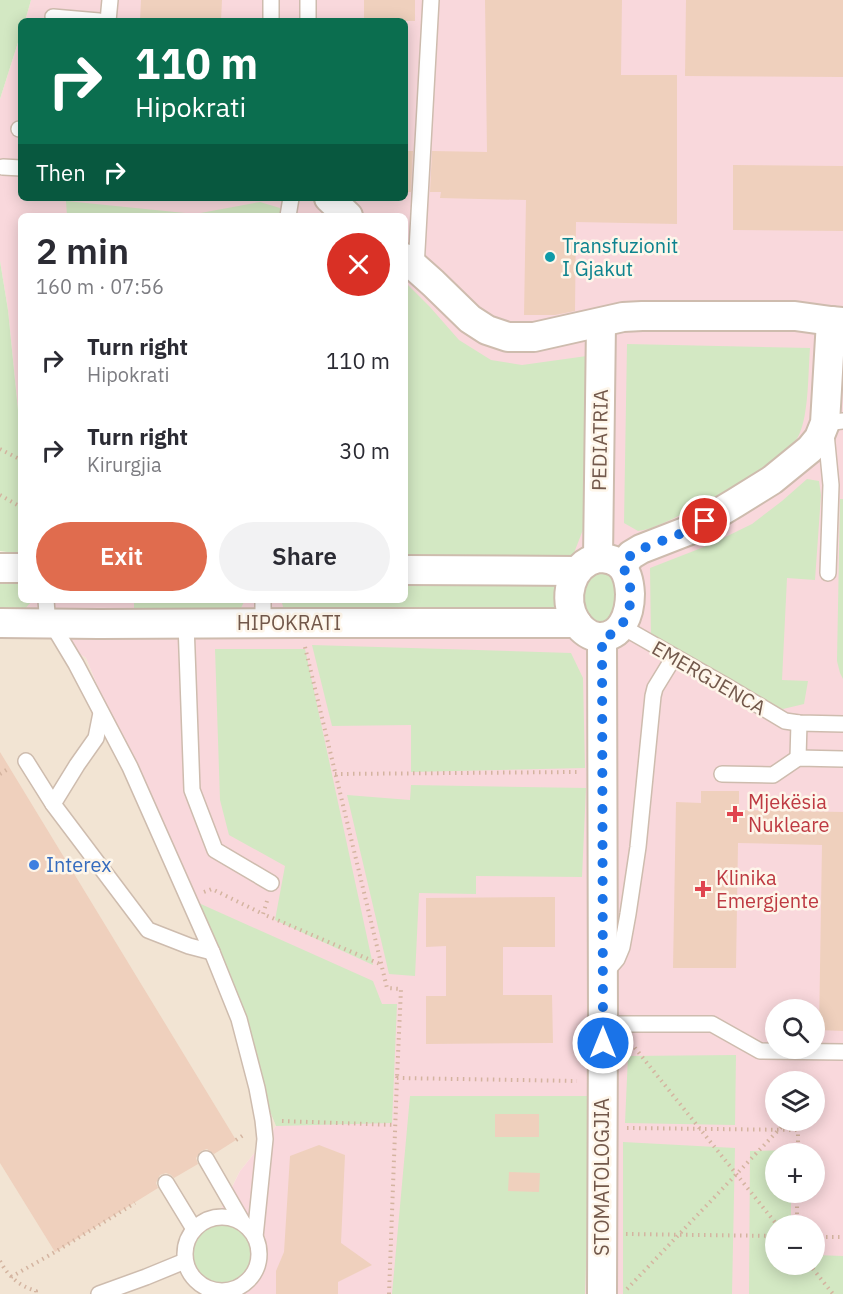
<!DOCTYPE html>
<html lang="en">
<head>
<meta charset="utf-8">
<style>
	body { margin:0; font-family:"IBM Plex Sans",sans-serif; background:#f2f2f3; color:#2b2b33; height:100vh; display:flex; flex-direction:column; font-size:22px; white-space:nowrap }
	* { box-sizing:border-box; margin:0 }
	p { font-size:20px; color:#7c7c81 }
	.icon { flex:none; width:33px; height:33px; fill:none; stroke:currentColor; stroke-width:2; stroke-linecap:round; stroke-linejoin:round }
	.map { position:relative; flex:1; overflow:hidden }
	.drawer { position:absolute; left:18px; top:213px; width:390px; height:390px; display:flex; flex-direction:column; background:#fff; border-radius:9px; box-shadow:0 3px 15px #0003 }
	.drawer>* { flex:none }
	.hud { position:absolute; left:18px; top:18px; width:390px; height:183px; border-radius:9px; box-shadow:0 3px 15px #0003; background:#0b6e4f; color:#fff; overflow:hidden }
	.buttons { position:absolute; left:765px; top:999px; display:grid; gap:12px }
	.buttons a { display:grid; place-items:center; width:60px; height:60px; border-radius:50%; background:#fff; box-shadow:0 3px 15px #0003; font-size:30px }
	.pin { position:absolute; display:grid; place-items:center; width:51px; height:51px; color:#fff; margin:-26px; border:3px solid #fff; border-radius:50%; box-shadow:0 2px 6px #0007 }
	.me { position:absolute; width:66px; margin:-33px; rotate:0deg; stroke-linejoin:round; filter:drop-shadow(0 0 4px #0008) }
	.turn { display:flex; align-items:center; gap:21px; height:126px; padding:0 18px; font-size:27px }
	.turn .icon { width:78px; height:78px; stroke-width:2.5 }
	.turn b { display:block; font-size:42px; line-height:51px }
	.then { display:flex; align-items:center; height:57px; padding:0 18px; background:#0003; gap:12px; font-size:22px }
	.round { display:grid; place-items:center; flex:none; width:63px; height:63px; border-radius:32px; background:#f2f2f3 }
	.overview { display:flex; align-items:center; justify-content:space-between; height:102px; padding:0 18px }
	h1 { font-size:36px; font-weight:600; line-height:45px }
	.cta { display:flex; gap:12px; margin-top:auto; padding:12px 18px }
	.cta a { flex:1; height:69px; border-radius:36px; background:#e06c4e; color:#fff; font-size:24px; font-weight:600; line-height:69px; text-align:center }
	.cta a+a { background:#f2f2f3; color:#2b2b33 }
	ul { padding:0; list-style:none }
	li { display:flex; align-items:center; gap:18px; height:90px; padding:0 18px }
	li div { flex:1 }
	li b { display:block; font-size:22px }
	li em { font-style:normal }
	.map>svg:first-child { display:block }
	.residential { fill:#f2e4d3 }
	.medical { fill:#f9d8dc; fill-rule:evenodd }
	.green { fill:#d3e8c3 }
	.building { fill:#efd0bd }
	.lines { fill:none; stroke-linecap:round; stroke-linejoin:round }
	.lane-casing { stroke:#cebcae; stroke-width:18 }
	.street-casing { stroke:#cebcae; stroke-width:32 }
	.path { stroke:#d4b4a0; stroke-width:4; stroke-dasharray:1.5 4.5; stroke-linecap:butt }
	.lane { stroke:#fff; stroke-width:15 }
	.street { stroke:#fff; stroke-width:28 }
	.route { stroke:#1a73e8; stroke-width:10; stroke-dasharray:0 18 }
	.culture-dot { fill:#0f9aa8; stroke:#fef6ea; stroke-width:2 }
	.health-dot { fill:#e0444e; stroke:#fef6ea; stroke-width:2 }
	.shop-dot { fill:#3f7fe0; stroke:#fef6ea; stroke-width:2 }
	.labels { text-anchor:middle; stroke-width:5; stroke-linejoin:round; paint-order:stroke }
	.culture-label { font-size:20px; fill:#0d838f; stroke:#fef6ea; text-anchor:start }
	.street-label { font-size:20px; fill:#72584b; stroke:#fef6ea }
	.health-label { font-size:20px; fill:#be3a42; stroke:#fef6ea; text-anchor:start }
	.shop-label { font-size:20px; fill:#366cbe; stroke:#fef6ea; text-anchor:start }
</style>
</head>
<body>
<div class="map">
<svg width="843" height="1294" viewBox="0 0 843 1294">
	<rect width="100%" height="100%" fill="#fbf2e4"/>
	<!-- residential -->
	<polygon class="residential" points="0,599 21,600 20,615 86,658 276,1126 240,1171 201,1249 203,1294 0,1294"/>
	<!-- medical -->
	<path class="medical" d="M31,0H843V1294H203L201,1249L240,1171L276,1126L86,658L19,615L23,600H405V216H21V440L8,310L0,261V99L21,33V198H405V21H25ZM776,1010H814V1048H776ZM776,1082H814V1120H776ZM776,1154H814V1192H776ZM776,1226H814V1264H776Z"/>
	<!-- green -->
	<g class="green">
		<polygon points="0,0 31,0 25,21 21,21 21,33 0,99"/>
		<polygon points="66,201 195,214 260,202 280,208 280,216 67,216"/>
		<polygon points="0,261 8,310 21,440 21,554 0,551"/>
		<polygon points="405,282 430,307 459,340 491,360 522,365 594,355 589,514 569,566 405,561"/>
		<path d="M627,344L810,348C808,372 809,414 799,435C788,459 684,516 656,526C650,529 644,530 638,531L624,523Z"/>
		<polygon points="807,479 819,481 821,495 815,580 787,578 782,680 808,681 804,704 783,709 760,700 651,642 650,568 709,545 752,524 782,501"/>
		<polygon points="840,499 843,499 843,679 840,673 837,661"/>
		<polygon points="605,571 618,581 614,617 600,624 587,619 581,586 590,573"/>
		<polygon points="405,580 560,581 561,617 285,613 281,600 405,600"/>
		<polygon points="0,581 21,581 21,600 33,600 19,615 0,613"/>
		<polygon points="134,600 245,600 240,610 134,614"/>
		<polygon points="312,645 571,653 583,678 585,768 411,772 411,725 332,726"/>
		<polygon points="215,649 305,649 373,965 275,920 285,866 229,835 220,800"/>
		<polygon points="411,785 586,788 582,877 476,876 476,894 419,893 415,976 389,974 347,795 410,800"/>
		<polygon points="183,896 373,981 382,1004 397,1004 392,1123 276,1126"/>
		<polygon points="736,1055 735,1125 625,1123 628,1056"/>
		<polygon points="410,1096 592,1096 585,1294 392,1294"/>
		<polygon points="623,1142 735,1148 732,1294 623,1294"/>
		<polygon points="791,1150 791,1153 776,1154 776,1192 791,1193 791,1225 776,1226 776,1264 814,1264 815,1255 843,1256 843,1294 749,1294 750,1151"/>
		<circle cx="222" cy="1254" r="32"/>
	</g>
	<!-- building -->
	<g class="building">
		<polygon points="141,0 222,0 221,21 140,21"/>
		<rect x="364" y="0" width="51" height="21"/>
		<polygon points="485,0 622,0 621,75 677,75 677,224 576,222 575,311 555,315 524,315 526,200 440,198 441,192 430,192 432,151 487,152"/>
		<polygon points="686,0 843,0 843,77 685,76"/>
		<polygon points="405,151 413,151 411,192 405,192"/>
		<polygon points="733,165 843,166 843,231 733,230"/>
		<polygon points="0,752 236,1140 214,1154 207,1149 201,1151 196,1158 198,1164 174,1178 171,1175 166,1173 160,1175 156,1183 158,1188 55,1252 0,1163"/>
		<polygon points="701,791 739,791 739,810 843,812 843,1031 819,1030 822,845 738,843 736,968 673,968 676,802 701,803"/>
		<polygon points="555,897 555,947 503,947 503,995 552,995 553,1043 426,1044 426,996 446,996 446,946 426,947 426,898"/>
		<rect x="495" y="1114" width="44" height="23"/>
		<polygon points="319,1145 345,1155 341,1243 372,1265 338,1282 338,1294 276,1294 276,1271 284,1252 290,1156"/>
		<polygon points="509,1172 540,1173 539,1192 508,1191"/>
	</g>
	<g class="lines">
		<!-- lane casing -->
		<g class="lane-casing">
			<g id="lane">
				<polyline points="53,17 99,21"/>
				<polyline points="108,21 110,0"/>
				<polyline points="271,21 271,0"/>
				<polyline points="308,21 308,0"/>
				<polyline points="19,129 21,129"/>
				<polyline points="3,167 21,168"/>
				<polyline points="288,216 291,198"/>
				<polyline points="416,268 431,0"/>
				<polyline points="828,573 831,485 825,423 843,421"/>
				<polyline points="46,600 47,613 52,624 76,664 130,767 212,952 239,1019 257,1088 263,1120 265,1139 255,1237"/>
				<polyline points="263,600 263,623"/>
				<polyline points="186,623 192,790 215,850 271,883"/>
				<polyline points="621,626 728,687 785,721 799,723 843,724"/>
				<polyline points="798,758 799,723"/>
				<polyline points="26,761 53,804 148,930 189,946 212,952"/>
				<polyline points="722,774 773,775 798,758 843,759"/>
				<polyline points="53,804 77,765 96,738 101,713"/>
				<polyline points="604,974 617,959 622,947 628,914 638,847 653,696 655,688 674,657"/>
				<polyline points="603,1024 712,1024 760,1051 843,1052"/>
				<polyline points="206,1159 243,1223"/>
				<polyline points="166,1183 194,1229"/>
				<circle cx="222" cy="1254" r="37"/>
				<polyline points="99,1294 146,1277 185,1261"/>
			</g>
		</g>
		<!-- street casing -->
		<g class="street-casing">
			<g id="street">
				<polyline points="329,198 348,216"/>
				<polyline points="405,258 433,283 470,319 487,330 508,337 534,337 623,317 642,316 795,316 831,321 843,322"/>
				<polyline points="598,558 601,323"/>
				<path d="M598,558C623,558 629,573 630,594C630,613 622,639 598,637C589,636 581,629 576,622C562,599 570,564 598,558Z"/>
				<polyline points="622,566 631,555 641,549 690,530 735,503 772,480 810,449 819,438 825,423 831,321"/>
				<polyline points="0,568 21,568"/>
				<polyline points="405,570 576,571"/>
				<polyline points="0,623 99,624 299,623 577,623"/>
				<polyline points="602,1294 603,1024 602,638"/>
			</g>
		</g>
		<!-- path -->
		<g class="path">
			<polyline points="0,449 21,460"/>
			<polyline points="0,495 21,507"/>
			<polyline points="305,647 387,988 401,989 397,1078"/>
			<polyline points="0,774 8,769"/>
			<polyline points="335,774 577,772"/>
			<polyline points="204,892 212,889 263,914"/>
			<polyline points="267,901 263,914 380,964"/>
			<polyline points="631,1043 778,1226"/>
			<polyline points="799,1082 799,1070"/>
			<polyline points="282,1121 395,1125"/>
			<polyline points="627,1128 798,1130"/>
			<polyline points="236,1140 245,1134"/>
			<polyline points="798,1154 798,1120"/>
			<polyline points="797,1226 797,1192"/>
			<polyline points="626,1234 776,1236"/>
			<polyline points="814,1237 843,1237"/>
			<path d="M0,1261C8,1276 19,1286 36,1291V1294"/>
			<polyline points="809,1264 833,1294"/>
			<polyline points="11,1277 55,1252 135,1203"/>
			<polyline points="627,1289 788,1120"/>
			<polyline points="389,1294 397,1078 577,1081"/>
		</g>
		<!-- lane -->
		<use href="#lane" class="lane"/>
		<!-- street -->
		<use href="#street" class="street"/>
	</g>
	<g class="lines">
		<!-- route -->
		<path class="route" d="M603,1043L602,638C632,630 638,589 622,566L631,555L641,549L690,530L705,521"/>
	</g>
	<!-- markers -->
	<circle class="culture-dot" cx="550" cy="257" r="6"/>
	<g class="health-dot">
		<path d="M732 805h6v6h6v6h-6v6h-6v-6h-6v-6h6z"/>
		<path d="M700 880h6v6h6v6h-6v6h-6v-6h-6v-6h6z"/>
	</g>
	<circle class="shop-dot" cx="34" cy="865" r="6"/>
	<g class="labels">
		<!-- culture labels -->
		<g class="culture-label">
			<text x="562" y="253">Transfuzionit<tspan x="562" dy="23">I Gjakut</tspan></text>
		</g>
		<!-- street labels -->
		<g class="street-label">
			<text transform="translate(600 440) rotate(-89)" y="7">PEDIATRIA</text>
			<text x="289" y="630">HIPOKRATI</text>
			<text transform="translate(709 678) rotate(30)" y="7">EMERGJENCA</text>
			<text transform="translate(602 1177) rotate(-90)" y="7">STOMATOLOGJIA</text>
		</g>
		<!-- health labels -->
		<g class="health-label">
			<text x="748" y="809">Mjekësia<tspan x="748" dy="23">Nukleare</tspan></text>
			<text x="716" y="885">Klinika<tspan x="716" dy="23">Emergjente</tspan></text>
		</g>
		<!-- shop labels -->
		<g class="shop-label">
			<text x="46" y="872">Interex</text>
		</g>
	</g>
</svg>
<div class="buttons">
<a><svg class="icon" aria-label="search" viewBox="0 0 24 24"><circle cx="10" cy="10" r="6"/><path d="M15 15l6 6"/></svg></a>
<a><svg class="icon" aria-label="layers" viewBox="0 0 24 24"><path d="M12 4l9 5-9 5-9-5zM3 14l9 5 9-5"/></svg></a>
<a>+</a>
<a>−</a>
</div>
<div class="pin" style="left:705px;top:521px;background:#d93025"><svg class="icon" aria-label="arrive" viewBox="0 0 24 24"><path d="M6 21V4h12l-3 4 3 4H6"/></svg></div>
<svg class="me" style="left:603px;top:1043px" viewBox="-20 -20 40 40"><circle r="17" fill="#1a73e8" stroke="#fff" stroke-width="3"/><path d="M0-11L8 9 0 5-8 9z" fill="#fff"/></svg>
<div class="hud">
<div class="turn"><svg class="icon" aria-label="right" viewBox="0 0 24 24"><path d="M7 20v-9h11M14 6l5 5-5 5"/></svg><div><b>110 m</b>Hipokrati</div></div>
<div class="then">Then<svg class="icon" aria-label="right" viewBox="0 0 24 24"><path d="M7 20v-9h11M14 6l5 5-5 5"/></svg></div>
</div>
<section class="drawer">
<div class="overview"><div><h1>2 min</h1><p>160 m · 07:56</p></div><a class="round" style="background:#d93025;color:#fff"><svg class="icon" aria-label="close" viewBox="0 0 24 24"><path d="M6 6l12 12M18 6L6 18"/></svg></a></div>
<ul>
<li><svg class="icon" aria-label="right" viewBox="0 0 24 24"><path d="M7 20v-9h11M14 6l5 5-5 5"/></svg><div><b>Turn right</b><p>Hipokrati</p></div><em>110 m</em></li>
<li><svg class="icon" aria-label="right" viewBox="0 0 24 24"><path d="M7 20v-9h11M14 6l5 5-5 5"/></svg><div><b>Turn right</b><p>Kirurgjia</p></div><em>30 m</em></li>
</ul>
<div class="cta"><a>Exit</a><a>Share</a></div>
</section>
</div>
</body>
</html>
